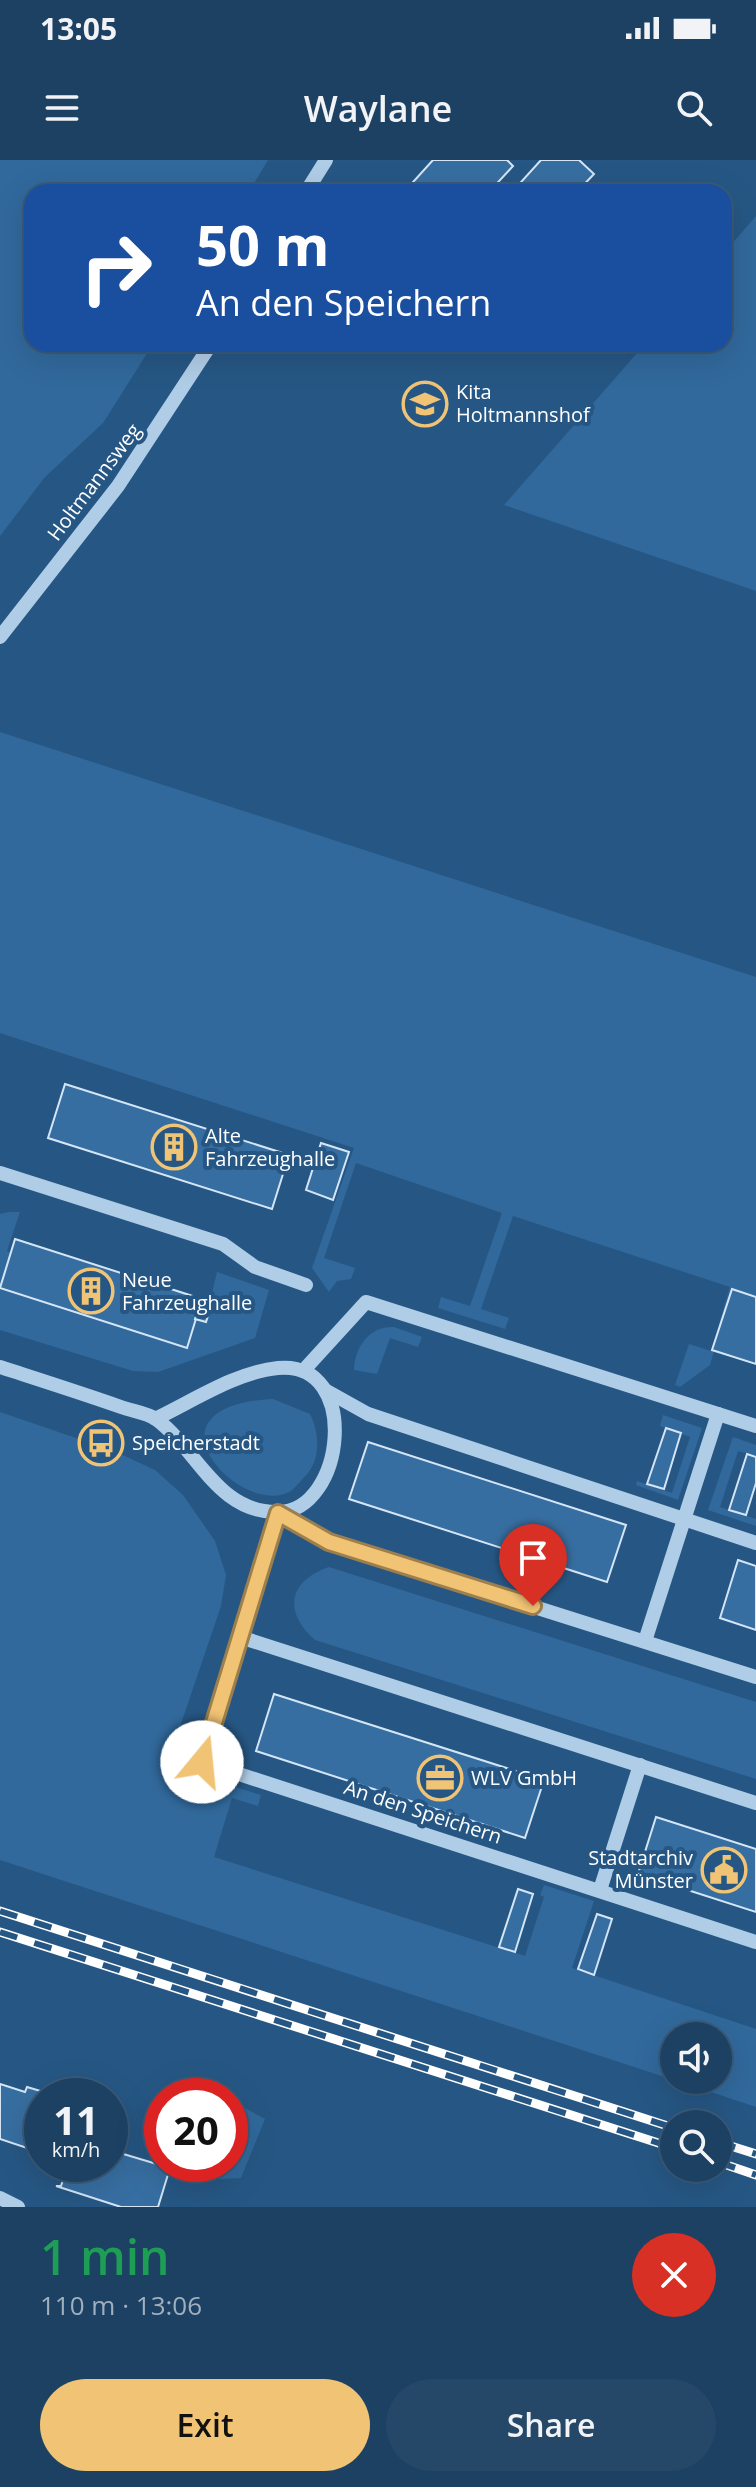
<!DOCTYPE html>
<html lang="en">
<head>
<meta charset="utf-8">
<style>
	body { margin:0; font-family:"Open Sans",sans-serif; background:#254869; color:#f1f3f6; height:100vh; display:flex; flex-direction:column; font-size:30px; white-space:nowrap }
	* { box-sizing:border-box; margin:0 }
	p { font-size:26px; color:#a0afbe }
	.icon { flex:none; width:44px; height:44px; fill:none; stroke:currentColor; stroke-width:2; stroke-linecap:round; stroke-linejoin:round }
	.map { position:relative; height:2047px; overflow:hidden }
	.details { display:flex; flex-direction:column; background:#1c4163; flex:1 }
	.details>* { flex:none }
	.hud { position:absolute; left:24px; top:24px; width:708px; height:168px; border-radius:24px; box-shadow:0 8px 32px #0002,0 0 0 2px #3a5a78; background:#1a4fa0; color:#fff; overflow:hidden }
	.buttons { position:absolute; left:660px; top:1862px; display:grid; gap:16px }
	.buttons a { display:grid; place-items:center; width:72px; height:72px; border-radius:50%; background:#1c4163; box-shadow:0 8px 32px #0002,0 0 0 2px #3a5a78; font-size:40px }
	.speed { position:absolute; left:24px; top:1918px; display:flex; gap:16px; font-size:40px; font-weight:700; text-align:center }
	.speed>* { display:grid; place-content:center; width:104px; height:104px; border-radius:50%; background:#1c4163; box-shadow:0 8px 32px #0002,0 0 0 2px #3a5a78; line-height:1 }
	.speed small { font-size:20px; font-weight:400 }
	.speed .limit { border:12px solid #d22; background:#fff; color:#111 }
	.pin { position:absolute; display:grid; place-items:center; width:68px; height:68px; color:#fff; margin:-82px -34px; border-radius:50% 50% 50% 0; rotate:-45deg; box-shadow:0 0 8px #0007 }
	.pin .icon { rotate:45deg }
	.me { position:absolute; width:88px; margin:-44px; rotate:17deg; stroke-linejoin:round; filter:drop-shadow(0 0 6px #0008) }
	.turn { display:flex; align-items:center; gap:28px; height:168px; padding:0 40px; font-size:36px }
	.turn .icon { width:104px; height:104px; stroke-width:2.5 }
	.turn b { display:block; font-size:56px; line-height:68px }
	.round { display:grid; place-items:center; flex:none; width:84px; height:84px; border-radius:42px; background:#254869 }
	.overview { display:flex; align-items:center; justify-content:space-between; height:136px; padding:0 40px }
	h1 { font-size:48px; font-weight:600; line-height:60px; color:#1e9e55 }
	.cta { display:flex; gap:16px; margin-top:auto; padding:16px 40px }
	.cta a { flex:1; height:92px; border-radius:48px; background:#f0c375; color:#111; font-size:32px; font-weight:600; line-height:92px; text-align:center }
	.cta a+a { background:#254869; color:#f1f3f6 }
	.status { display:flex; justify-content:space-between; align-items:center; height:56px; padding:0 40px; background:#1c4163; direction:ltr }
	.status svg { height:22px; fill:currentColor }
	header { display:flex; justify-content:space-between; align-items:center; height:104px; padding:0 40px; background:#1c4163; font-size:36px; font-weight:600 }
	.map>svg:first-child { display:block }
	.green { fill:#31699c }
	.building { fill:#376ea1; stroke:#d4e6f6; stroke-width:2 }
	.lines { fill:none; stroke-linecap:round; stroke-linejoin:round }
	.minor { stroke:#b0cde7; stroke-width:14 }
	.rail-casing { stroke:#fff; stroke-width:9 }
	.rail { stroke:#265784; stroke-width:6; stroke-dasharray:18; stroke-linecap:butt }
	.route-casing { stroke:#9c7f4c; stroke-width:20 }
	.route { stroke:#f0c375; stroke-width:14 }
	.labels { text-anchor:middle; stroke-width:8; stroke-linejoin:round; paint-order:stroke }
	.poi-label { font-size:20px; fill:#fff; stroke:#265784; text-anchor:start }
	.street-label { font-size:20px; fill:#fff; stroke:#265784 }
</style>
</head>
<body>
<div class="status"><b>13:05</b><svg viewBox="0 0 49 12"><path d="M0 12V9h3v3zM5 12V6h3v6zM10 12V3h3v9zM15 12V0h3v12zM26 1h20v11H26zM47 4h2v5h-2z"/></svg></div>
<header><svg class="icon" aria-label="menu" viewBox="0 0 24 24"><path d="M4 6h16M4 12h16M4 18h16"/></svg>Waylane<svg class="icon" aria-label="search" viewBox="0 0 24 24"><circle cx="10" cy="10" r="6"/><path d="M15 15l6 6"/></svg></header>
<div class="map">
<svg width="756" height="2047" viewBox="0 0 756 2047">
	<rect width="100%" height="100%" fill="#265784"/>
	<!-- green -->
	<g class="green">
		<polygon points="0,0 268,0 249,32 32,32 32,184 153,184 103,263 45,317 0,376"/>
		<polygon points="756,56 756,431 504,345 645,184 724,184 724,93"/>
		<polygon points="0,572 756,817 756,1137 732,1129 710,1205 680,1227 675,1225 689,1184 711,1191 730,1127 513,1056 481,1149 509,1158 505,1169 438,1148 441,1137 470,1146 502,1053 356,1003 324,1098 355,1108 351,1119 337,1121 329,1132 312,1108 354,988 0,873"/>
		<polygon points="9,1052 20,1052 7,1091 205,1162 217,1112 269,1130 255,1178 158,1212 133,1211 0,1170 0,1054"/>
		<path d="M394,1167L422,1177L418,1187L390,1178L377,1214L354,1210C355,1187 369,1166 394,1167Z"/>
		<path d="M273,1239L310,1254C319,1272 321,1296 308,1313C303,1318 297,1326 291,1331C243,1360 133,1246 273,1239Z"/>
		<polygon points="0,1252 114,1291 155,1310 183,1335 215,1381 226,1415 221,1446 167,1605 261,1635 258,1646 232,1638 214,1697 525,1796 544,1737 540,1735 544,1725 594,1741 572,1808 756,1869 756,1947 675,1920 718,1920 718,1876 674,1876 674,1920 0,1700"/>
		<polygon points="663,1255 702,1268 678,1340 636,1325 637,1321 672,1333 690,1277 660,1266"/>
		<polygon points="733,1277 756,1285 756,1296 738,1291 720,1347 756,1359 756,1366 708,1350"/>
		<path d="M329,1407L756,1542V1619L315,1480C283,1452 288,1421 329,1407Z"/>
		<polygon points="230,1940 265,1959 241,2018 197,2020 193,2004 230,2004"/>
	</g>
	<!-- building -->
	<g class="building">
		<polygon points="433,0 507,0 513,6 489,32 404,32"/>
		<polygon points="541,0 579,0 594,14 577,32 512,32"/>
		<polygon points="65,924 289,995 272,1049 48,978"/>
		<polygon points="321,983 349,992 333,1040 306,1030"/>
		<polygon points="15,1079 202,1139 187,1188 0,1128"/>
		<polygon points="732,1129 756,1137 756,1204 712,1190"/>
		<polygon points="201,1143 211,1146 206,1162 195,1159"/>
		<polygon points="666,1268 681,1273 664,1329 647,1324"/>
		<polygon points="368,1282 626,1365 607,1422 349,1339"/>
		<polygon points="747,1294 756,1297 756,1323 746,1355 729,1350"/>
		<polygon points="738,1400 756,1406 756,1470 720,1458"/>
		<polygon points="274,1534 544,1620 525,1678 256,1591"/>
		<polygon points="656,1657 756,1689 756,1752 638,1714"/>
		<polygon points="518,1729 533,1734 515,1792 499,1787"/>
		<polygon points="597,1754 612,1759 594,1815 578,1809"/>
		<polygon points="0,1924 25,1932 27,1927 54,1935 42,1936 42,1973 36,1991 0,1979"/>
		<polygon points="42,1973 42,2000 32,1997"/>
		<polygon points="110,1990 170,2008 158,2047 121,2047 56,2026 61,2026 67,2008 63,2004 110,2004"/>
	</g>
	<g class="lines">
		<!-- minor -->
		<g class="minor">
			<polyline points="306,32 326,0"/>
			<polyline points="0,477 118,326 211,184"/>
			<polyline points="0,1013 223,1084 255,1107 306,1125"/>
			<path d="M0,1207C40,1220 81,1233 121,1247C132,1251 147,1253 156,1259C197,1289 217,1353 278,1352C345,1352 362,1200 278,1208C236,1212 193,1241 155,1259"/>
			<polyline points="303,1211 366,1142 756,1266"/>
			<polyline points="325,1230 368,1254 756,1383"/>
			<polyline points="240,1477 756,1643"/>
			<polyline points="645,1481 718,1254"/>
			<polyline points="756,1517 329,1382 278,1353 202,1602 756,1782"/>
			<polyline points="600,1730 640,1605"/>
			<polyline points="0,2038 18,2047"/>
		</g>
		<!-- rail casing -->
		<g class="rail-casing">
			<g id="rail">
				<polyline points="0,1751 674,1968"/>
				<polyline points="0,1772 674,1988"/>
				<polyline points="718,1982 756,1994"/>
				<polyline points="718,2002 756,2015"/>
			</g>
		</g>
		<!-- rail -->
		<use href="#rail" class="rail"/>
	</g>
	<g class="lines">
		<!-- route casing -->
		<g class="route-casing">
			<polyline id="route" points="202,1602 278,1353 329,1382 533,1446"/>
		</g>
		<!-- route -->
		<use href="#route" class="route"/>
	</g>
	<!-- icons -->
	<defs>
		<g id="school-ring" transform="scale(2.3)"><circle r="9.5" fill="#265784" stroke="#f0c375" stroke-width="1.5"/><path d="M0-5L7-2L0 1L-7-2ZM-4 1L0 2.5L4 1V4Q0 6-4 4Z" fill="#f0c375"/></g>
		<g id="building-ring" transform="scale(2.3)"><circle r="9.5" fill="#265784" stroke="#f0c375" stroke-width="1.5"/><path d="M-4-6H4V6H1V3H-1V6H-4ZM-2.5-4.3h1.7v1.8h-1.7ZM.8-4.3h1.7v1.8H.8ZM-2.5-1h1.7V.8h-1.7ZM.8-1h1.7V.8H.8Z" fill="#f0c375"/></g>
		<g id="bus-ring" transform="scale(2.3)"><circle r="9.5" fill="#265784" stroke="#f0c375" stroke-width="1.5"/><path d="M-5-6H5V4H4V6H2V4H-2V6H-4V4H-5ZM-3.5-4V0h7V-4ZM-3.5 1.2v1.5H-2V1.2ZM2 1.2v1.5H3.5V1.2Z" fill="#f0c375"/></g>
		<g id="office-ring" transform="scale(2.3)"><circle r="9.5" fill="#265784" stroke="#f0c375" stroke-width="1.5"/><path d="M-6-3h4V-5.5h4V-3h4V5H-6ZM-1-4.5V-3h2v-1.5ZM-6 0V1H6V0Z" fill="#f0c375"/></g>
		<g id="civic-ring" transform="scale(2.3)"><circle r="9.5" fill="#265784" stroke="#f0c375" stroke-width="1.5"/><path d="M-.6-6.5H3V-4.5H.6V-3L4-1V1h2V6H-6V1h2V-1L-.6-3ZM-1.2 2.5V6h2.4V2.5Z" fill="#f0c375"/></g>
	</defs>
	<g fill-rule="evenodd">
		<use href="#school-ring" x="425" y="244"/>
		<use href="#building-ring" x="174" y="987"/>
		<use href="#building-ring" x="91" y="1131"/>
		<use href="#bus-ring" x="101" y="1283"/>
		<use href="#office-ring" x="440" y="1618"/>
		<use href="#civic-ring" x="724" y="1710"/>
	</g>
	<g class="labels">
		<!-- poi labels -->
		<g class="poi-label">
			<text x="456" y="239">Kita<tspan x="456" dy="23">Holtmannshof</tspan></text>
			<text x="205" y="983">Alte<tspan x="205" dy="23">Fahrzeughalle</tspan></text>
			<text x="122" y="1127">Neue<tspan x="122" dy="23">Fahrzeughalle</tspan></text>
			<text x="132" y="1290">Speicherstadt</text>
			<text x="471" y="1625">WLV GmbH</text>
			<text x="693" y="1705" text-anchor="end">Stadtarchiv<tspan x="693" dy="23">Münster</tspan></text>
		</g>
		<!-- street labels -->
		<g class="street-label">
			<text transform="translate(94 322) rotate(-53)" y="7">Holtmannsweg</text>
			<text transform="translate(423 1652) rotate(18)" y="7">An den Speichern</text>
		</g>
	</g>
</svg>
<div class="buttons">
<a><svg class="icon" aria-label="sound" viewBox="0 0 24 24"><path d="M4 9h4l5-4v14l-5-4H4zM17 9q2 3 0 6"/></svg></a>
<a><svg class="icon" aria-label="search" viewBox="0 0 24 24"><circle cx="10" cy="10" r="6"/><path d="M15 15l6 6"/></svg></a>
</div>
<div class="speed"><div>11<small>km/h</small></div><div class="limit">20</div></div>
<div class="pin" style="left:533px;top:1446px;background:#d93025"><svg class="icon" aria-label="arrive" viewBox="0 0 24 24"><path d="M6 21V4h12l-3 4 3 4H6"/></svg></div>
<svg class="me" style="left:202px;top:1602px" viewBox="-20 -20 40 40"><circle r="19" fill="#fff"/><path d="M0-13L10 11 0 6-10 11z" fill="#f0c375"/></svg>
<div class="hud">
<div class="turn"><svg class="icon" aria-label="right" viewBox="0 0 24 24"><path d="M7 20v-9h11M14 6l5 5-5 5"/></svg><div><b>50 m</b>An den Speichern</div></div>
</div>
</div>
<section class="details">
<div class="overview"><div><h1>1 min</h1><p>110 m · 13:06</p></div><a class="round" style="background:#d93025;color:#fff"><svg class="icon" aria-label="close" viewBox="0 0 24 24"><path d="M6 6l12 12M18 6L6 18"/></svg></a></div>
<div class="cta"><a>Exit</a><a>Share</a></div>
</section>
</body>
</html>
